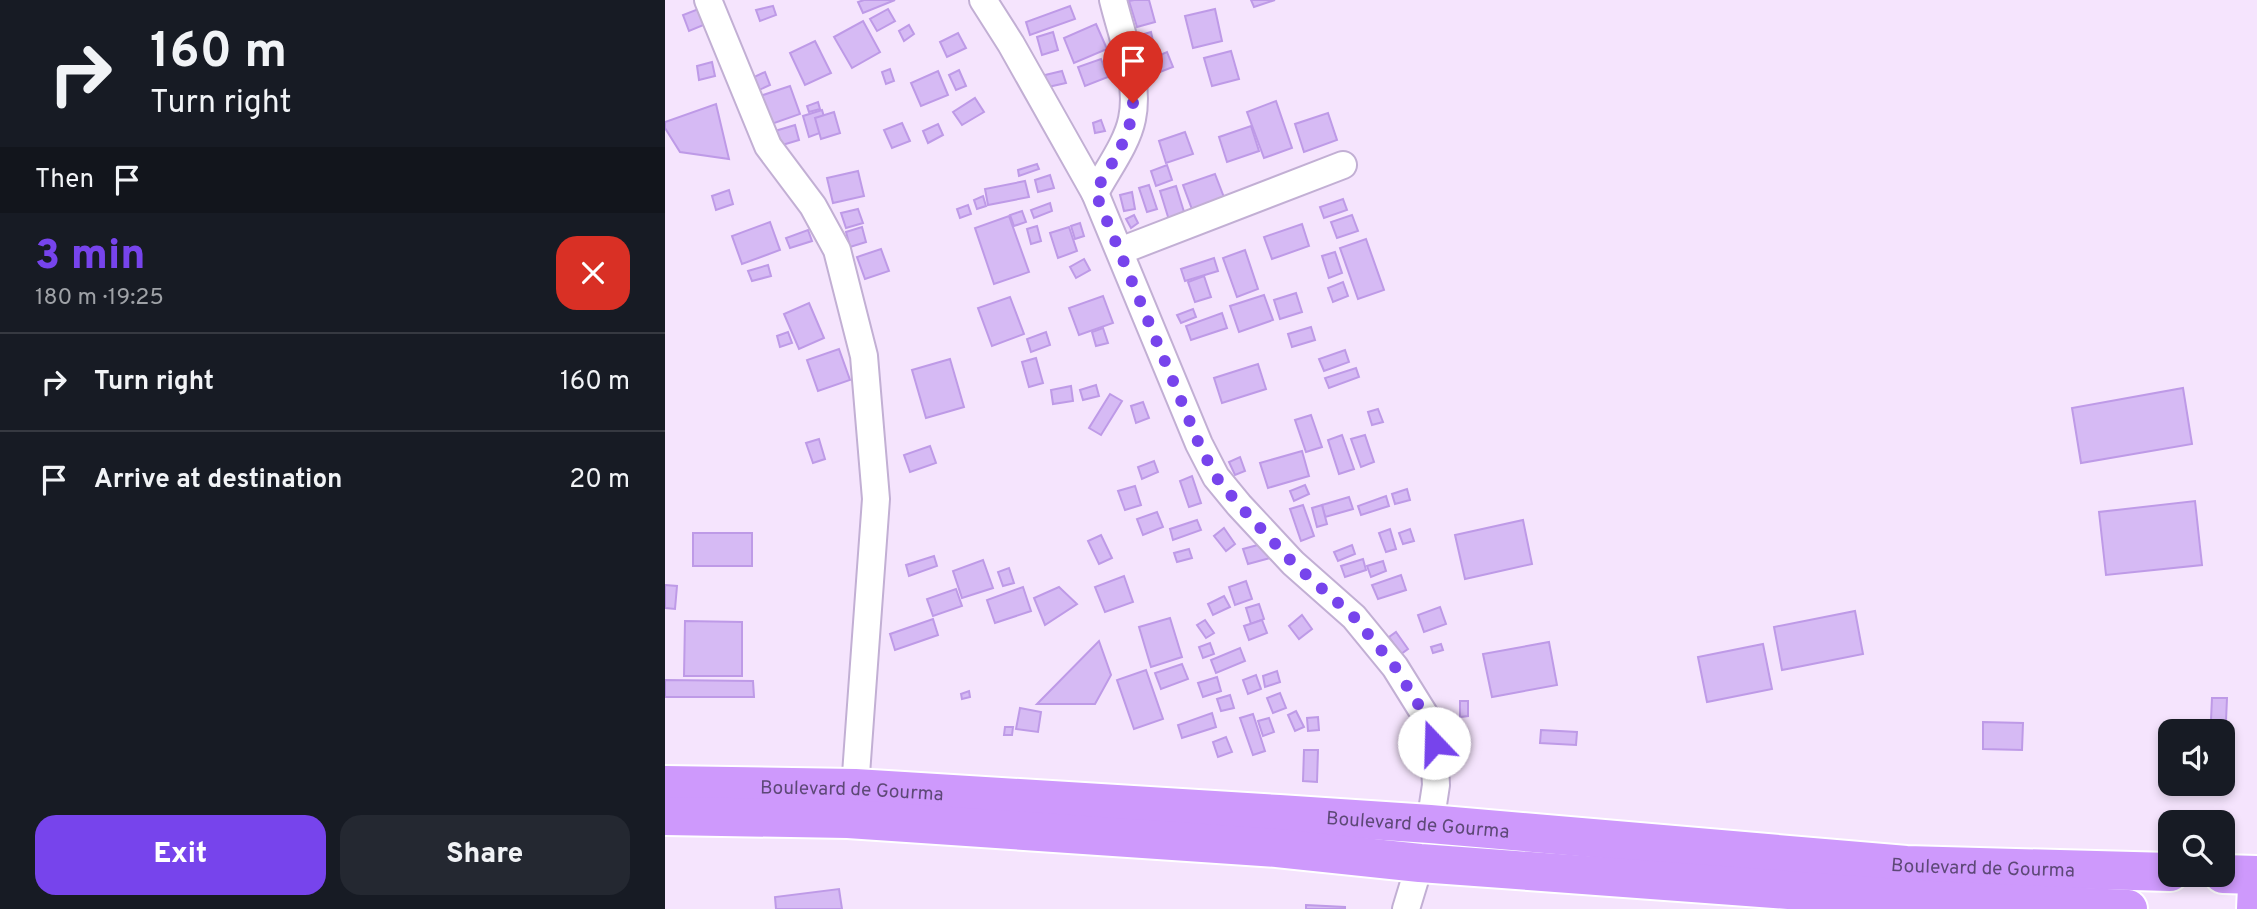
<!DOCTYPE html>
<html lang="en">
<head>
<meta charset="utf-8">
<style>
	body { margin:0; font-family:Overpass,sans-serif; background:#242831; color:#f1f3f6; height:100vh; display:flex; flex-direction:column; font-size:26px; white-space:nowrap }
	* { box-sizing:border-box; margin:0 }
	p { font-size:23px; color:#9ea1a6 }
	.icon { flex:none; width:38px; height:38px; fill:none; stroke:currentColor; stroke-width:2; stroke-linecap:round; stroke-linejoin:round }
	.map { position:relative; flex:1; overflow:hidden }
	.panel { display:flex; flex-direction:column; background:#171b24; width:665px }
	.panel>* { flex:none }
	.guide { background:#171b24; color:#f1f3f6; overflow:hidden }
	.fabs { position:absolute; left:1493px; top:719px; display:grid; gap:14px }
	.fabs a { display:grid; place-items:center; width:77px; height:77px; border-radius:14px; background:#171b24; box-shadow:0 4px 10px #0003; font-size:35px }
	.pin { position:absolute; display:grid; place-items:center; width:60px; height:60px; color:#fff; margin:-72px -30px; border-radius:50% 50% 50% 0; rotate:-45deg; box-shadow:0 0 7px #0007 }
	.pin .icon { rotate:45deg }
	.me { position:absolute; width:77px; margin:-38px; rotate:339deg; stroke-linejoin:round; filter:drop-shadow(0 0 5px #0008) }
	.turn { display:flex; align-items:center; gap:24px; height:147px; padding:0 35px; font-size:32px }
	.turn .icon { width:91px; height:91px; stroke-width:2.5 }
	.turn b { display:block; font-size:49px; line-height:60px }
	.then { display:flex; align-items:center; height:66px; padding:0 35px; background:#0003; gap:14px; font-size:26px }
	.round { display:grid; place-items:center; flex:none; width:74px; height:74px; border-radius:21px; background:#242831 }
	.overview { display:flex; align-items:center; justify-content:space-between; height:119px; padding:0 35px }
	h1 { font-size:42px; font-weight:800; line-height:52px; color:#7744ec }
	.action { display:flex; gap:14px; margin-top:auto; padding:14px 35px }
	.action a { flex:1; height:80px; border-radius:21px; background:#7744ec; color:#fff; font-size:28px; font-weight:800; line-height:80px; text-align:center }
	.action a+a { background:#242831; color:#f1f3f6 }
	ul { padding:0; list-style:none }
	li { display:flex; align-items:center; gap:21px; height:98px; padding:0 35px; border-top:2px solid #363941 }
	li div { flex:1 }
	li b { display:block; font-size:26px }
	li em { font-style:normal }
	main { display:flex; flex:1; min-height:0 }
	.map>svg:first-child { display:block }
	.building { fill:#d6baf4; stroke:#be9ae7; stroke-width:2 }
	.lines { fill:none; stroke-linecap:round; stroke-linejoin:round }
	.minor-casing { stroke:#c2afd4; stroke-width:30 }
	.trunk-casing { stroke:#fff; stroke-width:42 }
	.minor { stroke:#fff; stroke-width:26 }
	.trunk { stroke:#ce99fc; stroke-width:38 }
	.route { stroke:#7744ec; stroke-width:12; stroke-dasharray:0 21.6 }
	.labels { text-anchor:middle; stroke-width:6; stroke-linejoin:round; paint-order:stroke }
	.street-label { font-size:19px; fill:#5d4877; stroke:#f9ebff }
</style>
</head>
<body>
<main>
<section class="panel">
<div class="guide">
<div class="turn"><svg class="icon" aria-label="right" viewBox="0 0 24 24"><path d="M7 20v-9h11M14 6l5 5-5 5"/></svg><div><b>160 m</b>Turn right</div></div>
<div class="then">Then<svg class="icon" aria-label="arrive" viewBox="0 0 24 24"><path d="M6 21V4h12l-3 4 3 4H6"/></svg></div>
</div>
<div class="overview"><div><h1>3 min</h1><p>180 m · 19:25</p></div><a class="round" style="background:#d93025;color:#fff"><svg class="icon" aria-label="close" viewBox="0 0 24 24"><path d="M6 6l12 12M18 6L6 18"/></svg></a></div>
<ul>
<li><svg class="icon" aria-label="right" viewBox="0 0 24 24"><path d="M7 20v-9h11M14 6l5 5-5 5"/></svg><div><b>Turn right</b></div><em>160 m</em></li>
<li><svg class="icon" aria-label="arrive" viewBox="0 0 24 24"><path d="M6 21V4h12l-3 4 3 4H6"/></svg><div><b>Arrive at destination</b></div><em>20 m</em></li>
</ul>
<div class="action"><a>Exit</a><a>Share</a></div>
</section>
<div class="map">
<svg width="1592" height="909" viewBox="0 0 1592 909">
	<rect width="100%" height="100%" fill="#f5e4fd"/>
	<!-- building -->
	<g class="building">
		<polygon points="199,0 230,0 198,13 193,2"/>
		<polygon points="469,0 484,0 490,22 472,27 464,1"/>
		<polygon points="586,0 610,0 589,7"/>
		<polygon points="108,6 111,15 95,21 91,10"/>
		<polygon points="405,6 410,19 365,35 361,22"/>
		<polygon points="36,8 41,24 24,31 18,15"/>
		<polygon points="223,9 230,21 212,31 205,19"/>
		<polygon points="550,9 557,41 528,48 520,16"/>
		<polygon points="198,21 215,52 187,68 169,37"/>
		<polygon points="431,24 442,49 409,63 399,38"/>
		<polygon points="244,25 249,34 239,41 234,31"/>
		<polygon points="388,32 393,50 377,55 372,37"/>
		<polygon points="486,32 488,41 475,46 472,36"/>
		<polygon points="293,33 301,48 282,57 275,42"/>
		<polygon points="150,41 166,73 140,85 125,53"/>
		<polygon points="566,51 574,79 547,86 539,58"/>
		<polygon points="502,52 508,67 495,72 488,58"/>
		<polygon points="476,55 485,78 475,82"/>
		<polygon points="436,59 443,77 420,86 413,67"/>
		<polygon points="47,62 50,76 34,80 32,66"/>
		<polygon points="225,69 229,81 221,84 217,72"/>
		<polygon points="294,70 301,86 291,90 284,75"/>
		<polygon points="273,71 283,95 256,106 246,83"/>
		<polygon points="397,71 401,83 383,87 380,75"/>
		<polygon points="100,72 105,85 92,91 87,78"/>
		<polygon points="125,86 135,114 98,127 89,98"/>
		<polygon points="310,98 319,112 297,125 288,112"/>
		<polygon points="611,101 627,148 599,158 582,112"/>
		<polygon points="153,102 155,109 144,112 142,106"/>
		<polygon points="51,104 64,159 15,152 0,128 0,122"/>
		<polygon points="157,110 163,130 144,137 138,116"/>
		<polygon points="169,112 175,133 156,139 150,118"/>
		<polygon points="663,113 672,140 639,152 630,124"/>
		<polygon points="436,120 440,131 430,133 428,123"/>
		<polygon points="237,123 245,141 227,148 219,130"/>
		<polygon points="273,124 278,135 263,143 258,131"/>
		<polygon points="130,125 134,140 114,146 110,131"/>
		<polygon points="586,126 594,151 562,162 554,137"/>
		<polygon points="520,132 528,154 501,163 494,141"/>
		<polygon points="372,164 374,169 354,176 353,170"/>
		<polygon points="502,165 507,180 491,186 486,171"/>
		<polygon points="193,171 199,196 168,203 162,178"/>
		<polygon points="550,174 560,200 528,212 518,185"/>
		<polygon points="385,175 389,188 373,192 370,180"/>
		<polygon points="360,181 364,197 323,205 320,189"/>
		<polygon points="484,185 492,209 482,212 474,188"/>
		<polygon points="511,186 520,215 504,220 495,191"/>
		<polygon points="64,190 68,204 51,210 47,196"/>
		<polygon points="467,192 470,209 459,211 455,195"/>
		<polygon points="318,196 321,206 312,209 309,200"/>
		<polygon points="678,199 682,210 659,218 655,207"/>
		<polygon points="385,203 387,211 369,218 366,210"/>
		<polygon points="303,205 306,214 295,218 292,209"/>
		<polygon points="193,209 198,223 181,228 176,213"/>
		<polygon points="357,211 361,222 349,226 345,215"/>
		<polygon points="469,215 473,223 466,228 461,219"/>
		<polygon points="687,215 693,231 672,238 666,222"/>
		<polygon points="344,216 364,272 329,284 310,228"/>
		<polygon points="105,222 115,250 77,264 67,236"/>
		<polygon points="415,223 419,236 410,239 406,226"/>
		<polygon points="637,224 644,246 607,259 599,237"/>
		<polygon points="372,226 376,241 366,244 362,229"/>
		<polygon points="197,227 201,242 185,247 181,232"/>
		<polygon points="404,227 412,251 393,258 385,233"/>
		<polygon points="143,230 147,241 125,248 121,238"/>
		<polygon points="701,239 719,290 693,299 675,248"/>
		<polygon points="216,249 224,271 200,279 192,257"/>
		<polygon points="580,250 593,289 572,297 558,258"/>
		<polygon points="670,252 677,273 664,278 657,256"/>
		<polygon points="549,258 553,271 520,281 516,269"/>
		<polygon points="419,259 425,270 411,278 405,267"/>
		<polygon points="103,265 106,276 87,281 83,271"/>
		<polygon points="539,276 546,297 530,302 523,282"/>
		<polygon points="678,282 683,296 668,302 663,288"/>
		<polygon points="631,293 637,312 615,319 609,300"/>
		<polygon points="599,295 608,320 574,332 565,306"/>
		<polygon points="438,296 448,323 414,335 404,308"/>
		<polygon points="345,297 359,334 327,346 313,308"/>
		<polygon points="144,303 159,338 134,349 119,314"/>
		<polygon points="528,309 531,317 516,323 512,315"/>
		<polygon points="557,313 562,328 526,340 521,326"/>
		<polygon points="646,327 650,340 627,347 623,334"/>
		<polygon points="438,328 443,343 431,346 427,332"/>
		<polygon points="123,332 127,343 115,347 112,336"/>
		<polygon points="381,332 385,345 366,352 362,339"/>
		<polygon points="174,349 185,380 153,391 142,360"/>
		<polygon points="680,350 684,362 659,371 654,359"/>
		<polygon points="371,358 378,383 364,387 357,362"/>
		<polygon points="285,359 299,407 261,418 247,370"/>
		<polygon points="593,364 601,389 557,403 549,378"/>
		<polygon points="691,368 694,377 664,388 660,378"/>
		<polygon points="431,385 434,396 418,400 415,390"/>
		<polygon points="406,386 408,401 388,404 386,390"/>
		<polygon points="1518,388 1527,444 1416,463 1407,408"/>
		<polygon points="445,394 457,401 436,435 424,428"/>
		<polygon points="478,402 484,418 471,423 466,406"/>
		<polygon points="713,409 718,422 707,425 703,412"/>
		<polygon points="646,415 657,447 641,452 630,420"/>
		<polygon points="677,435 689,469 674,474 663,440"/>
		<polygon points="700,435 709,462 696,467 686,439"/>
		<polygon points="154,439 160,459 148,463 141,443"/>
		<polygon points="265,446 271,463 245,472 239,455"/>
		<polygon points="637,451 644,476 603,488 595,463"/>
		<polygon points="575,457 580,471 570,475 564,462"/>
		<polygon points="489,461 493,472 477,479 473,467"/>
		<polygon points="527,476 536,503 524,507 515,481"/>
		<polygon points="640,485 644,494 629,501 625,491"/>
		<polygon points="470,486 476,505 460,510 453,491"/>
		<polygon points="742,489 745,500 730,504 727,494"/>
		<polygon points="721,496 724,506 696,515 693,506"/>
		<polygon points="684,497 688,509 660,517 657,505"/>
		<polygon points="1530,501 1537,565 1441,575 1434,512"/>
		<polygon points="638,505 649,536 636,541 625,509"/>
		<polygon points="657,505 662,524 652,527 647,508"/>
		<polygon points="492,512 498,527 478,535 472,519"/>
		<polygon points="532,520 536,530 508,540 505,529"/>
		<polygon points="858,520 867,564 800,579 790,535"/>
		<polygon points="559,528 570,544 561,551 549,536"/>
		<polygon points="725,529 731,549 721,552 714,533"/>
		<polygon points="745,529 749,541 738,544 734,533"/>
		<rect x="28" y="533" width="59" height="33"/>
		<polygon points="436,535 447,558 434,564 423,541"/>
		<polygon points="600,543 605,558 583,564 578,549"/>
		<polygon points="687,545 690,554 673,561 669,552"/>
		<polygon points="524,549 527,558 512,562 509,553"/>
		<polygon points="269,556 272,566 244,576 241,565"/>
		<polygon points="698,559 701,570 680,577 676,566"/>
		<polygon points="318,560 328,588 297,598 288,571"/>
		<polygon points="718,561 721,571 706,577 702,566"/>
		<polygon points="344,568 349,583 338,586 333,572"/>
		<polygon points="736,575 741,590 713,599 707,585"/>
		<polygon points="459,576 468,602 440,612 430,587"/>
		<polygon points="581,581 587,599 570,605 564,587"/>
		<polygon points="0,585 12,586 10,609 0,608"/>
		<polygon points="358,587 366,611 330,623 322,600"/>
		<polygon points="394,587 412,604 380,625 369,598"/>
		<polygon points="291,589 297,606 268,616 262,599"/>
		<polygon points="559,596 565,607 548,615 543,604"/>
		<polygon points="594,604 599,619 586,624 581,608"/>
		<polygon points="775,607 781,624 759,632 753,615"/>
		<polygon points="1190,611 1198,654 1117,670 1109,627"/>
		<polygon points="637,615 647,629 634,639 624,626"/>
		<polygon points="505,618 517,657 486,667 474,627"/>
		<polygon points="268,619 273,635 230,650 225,634"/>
		<polygon points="540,620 549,633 541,638 532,625"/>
		<polygon points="597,620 602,633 584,640 579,626"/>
		<polygon points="20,621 77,622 77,676 19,676"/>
		<polygon points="731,632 743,649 736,654 724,637"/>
		<polygon points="434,641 446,675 430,704 372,704"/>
		<polygon points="884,642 892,685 827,697 818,654"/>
		<polygon points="545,643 549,654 538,658 534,647"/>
		<polygon points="776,644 778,650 768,653 766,647"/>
		<polygon points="1098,644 1107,689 1042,702 1033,657"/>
		<polygon points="575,648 580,661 551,673 546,660"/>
		<polygon points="517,664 523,679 496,689 490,673"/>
		<polygon points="481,670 498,719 469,729 452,680"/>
		<polygon points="612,671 615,682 600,687 598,676"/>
		<polygon points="591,675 596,689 583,694 578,680"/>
		<polygon points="552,677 556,691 538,697 533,683"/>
		<polygon points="0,680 88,681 89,697 0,697"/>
		<polygon points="304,691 305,697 297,699 296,694"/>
		<polygon points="615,693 621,708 608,713 602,698"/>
		<polygon points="565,695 569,708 556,711 552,699"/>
		<polygon points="1547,698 1562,698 1561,721 1546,720"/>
		<polygon points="795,701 803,701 803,716 795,717"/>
		<polygon points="355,708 376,712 373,732 351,729"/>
		<polygon points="631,711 639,727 630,731 623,715"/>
		<polygon points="547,713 551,727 517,738 513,725"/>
		<polygon points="588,714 600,751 588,755 575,718"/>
		<polygon points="653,717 654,730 643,731 642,718"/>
		<polygon points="604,718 609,732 598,736 593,721"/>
		<polygon points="1318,722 1358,723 1357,750 1318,749"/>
		<polygon points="340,727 348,727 347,735 339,735"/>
		<polygon points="876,730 912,732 911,745 875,743"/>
		<polygon points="561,737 567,752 553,757 548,742"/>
		<polygon points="639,750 653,750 652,782 638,781"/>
		<polygon points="174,889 177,909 111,909 110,897"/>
		<polygon points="641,905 680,907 680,909 641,909"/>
	</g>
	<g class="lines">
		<!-- minor casing -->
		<g class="minor-casing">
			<g id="minor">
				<polyline points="43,0 103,146 148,206 172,250 199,356 211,499 190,788"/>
				<polyline points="318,0 346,44 430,193 534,444 551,477 574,505 628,563 689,617 730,667 768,728 771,785 765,824"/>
				<path d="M430,193C442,170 462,144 467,119C475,81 457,37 448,0"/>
				<polyline points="455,251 678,165"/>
				<polyline points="741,909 755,863"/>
			</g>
		</g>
		<!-- trunk casing -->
		<g class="trunk-casing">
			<g id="trunk">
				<path id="s1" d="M0,785L190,788L614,814L765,824L1241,865L1505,872"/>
				<polyline points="0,816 183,819 612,848 755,863 1246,899 1463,909"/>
				<polyline points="1558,874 1592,875"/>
				<polyline points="1591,909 1592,888"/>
			</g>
		</g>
		<!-- minor -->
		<use href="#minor" class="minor"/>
		<!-- trunk -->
		<use href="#trunk" class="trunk"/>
	</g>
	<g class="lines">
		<!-- route -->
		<path class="route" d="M468,103C467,136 446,164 430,192L534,444L551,477L574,505L628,563L689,617L730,667L768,728L769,743"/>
	</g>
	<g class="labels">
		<!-- street labels -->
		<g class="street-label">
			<text dy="7" stroke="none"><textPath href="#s1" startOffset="187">Boulevard de Gourma</textPath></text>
			<text dy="7" stroke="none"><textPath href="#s1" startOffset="754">Boulevard de Gourma</textPath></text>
			<text dy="7" stroke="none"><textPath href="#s1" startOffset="1321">Boulevard de Gourma</textPath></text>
		</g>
	</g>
</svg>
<div class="fabs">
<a><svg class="icon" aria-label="sound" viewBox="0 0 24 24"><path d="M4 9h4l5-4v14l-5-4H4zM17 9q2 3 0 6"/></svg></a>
<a><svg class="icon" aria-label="search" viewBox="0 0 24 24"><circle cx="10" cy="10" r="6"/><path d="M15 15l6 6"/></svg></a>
</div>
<div class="pin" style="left:468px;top:103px;background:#d93025"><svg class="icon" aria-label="arrive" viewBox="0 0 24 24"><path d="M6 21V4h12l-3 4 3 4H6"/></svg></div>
<svg class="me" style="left:769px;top:743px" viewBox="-20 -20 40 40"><circle r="19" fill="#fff"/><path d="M0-13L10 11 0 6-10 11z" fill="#7744ec"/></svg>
</div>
</main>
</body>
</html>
